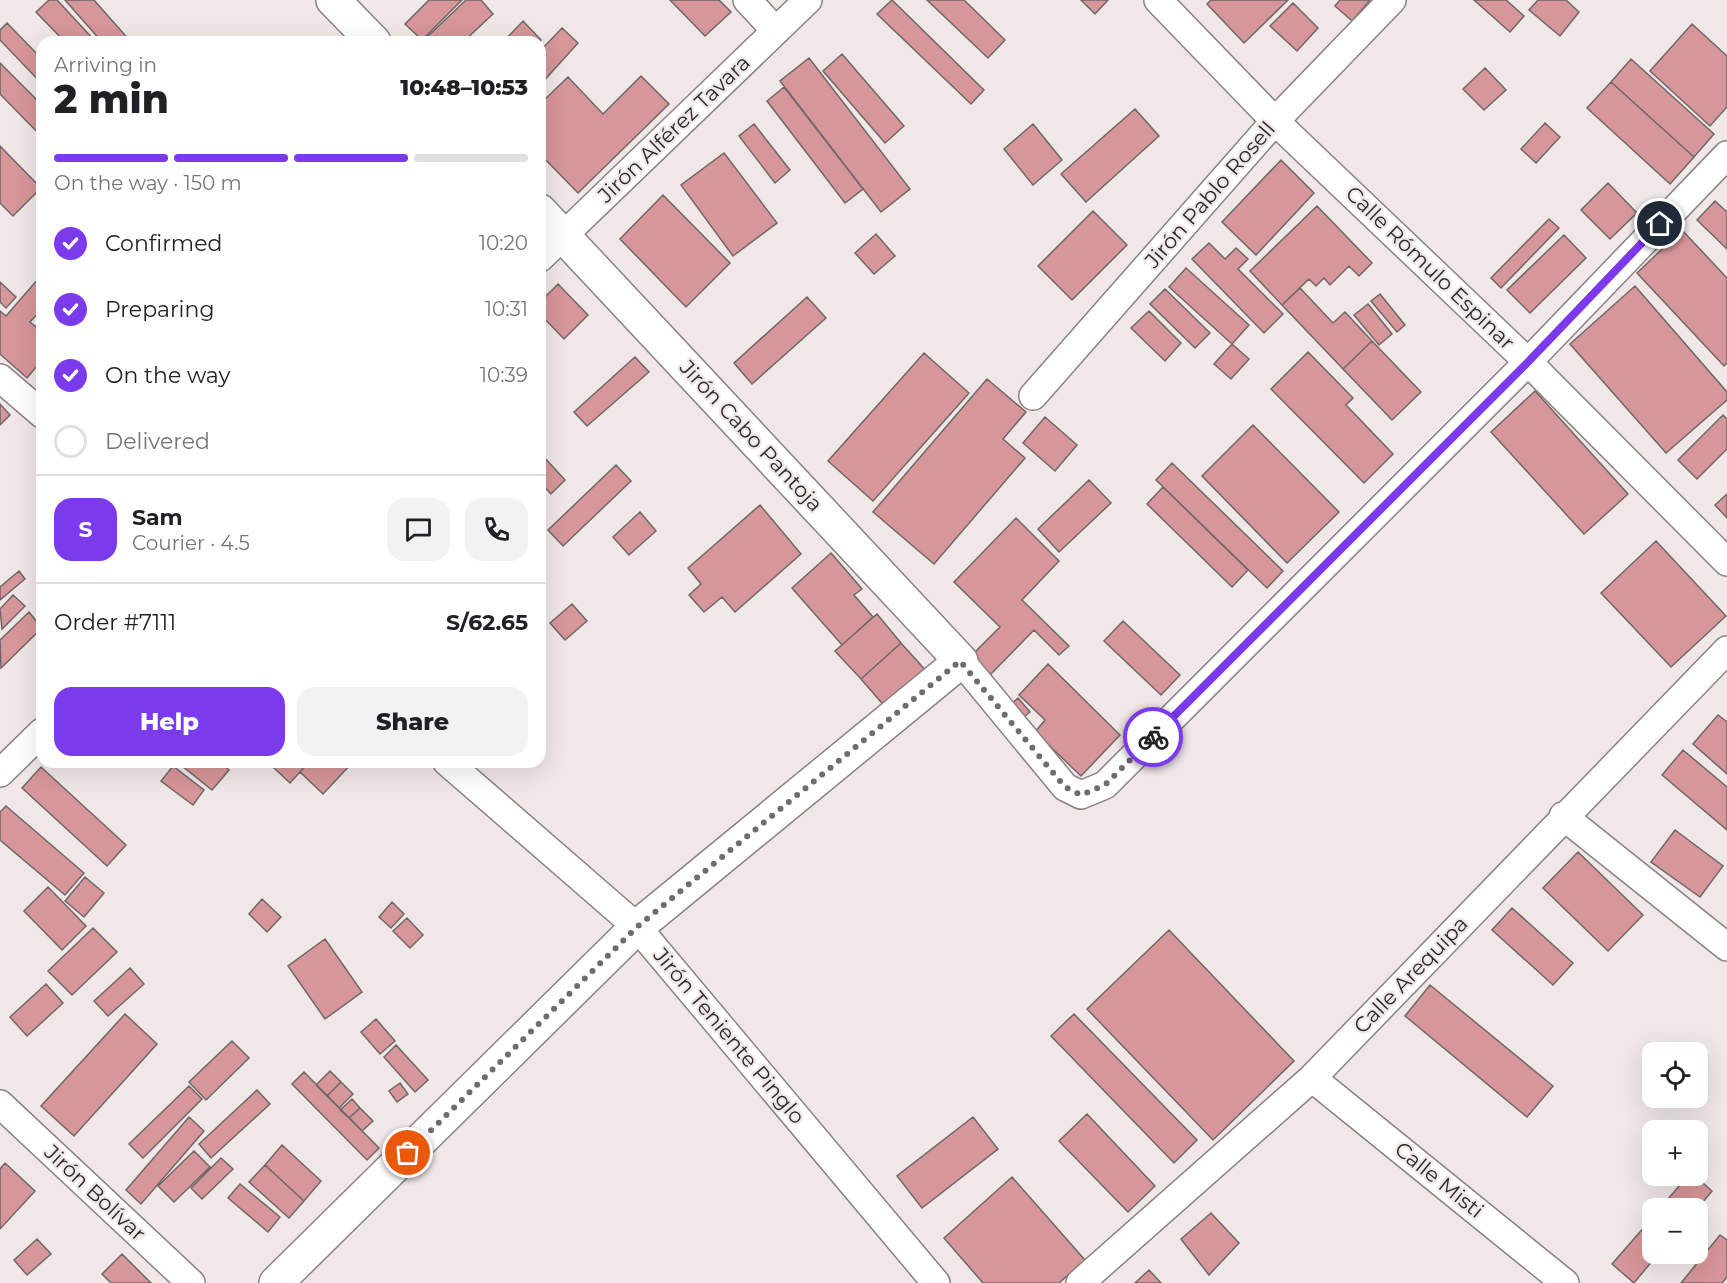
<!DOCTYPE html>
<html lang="en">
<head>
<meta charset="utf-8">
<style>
  body { margin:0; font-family:Montserrat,sans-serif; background:#f2f2f2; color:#202124; height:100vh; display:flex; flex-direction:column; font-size:22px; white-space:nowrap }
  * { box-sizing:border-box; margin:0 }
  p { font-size:20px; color:#757577 }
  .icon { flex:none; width:33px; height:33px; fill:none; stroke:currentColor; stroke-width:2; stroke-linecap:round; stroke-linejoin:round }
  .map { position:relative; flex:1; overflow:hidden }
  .side { position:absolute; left:36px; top:36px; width:510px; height:732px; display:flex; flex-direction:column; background:#fff; border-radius:18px; box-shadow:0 6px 24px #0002 }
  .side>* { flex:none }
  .tools { position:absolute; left:1642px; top:1042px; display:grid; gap:12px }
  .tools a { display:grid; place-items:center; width:66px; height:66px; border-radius:12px; background:#fff; box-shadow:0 6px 24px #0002; font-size:30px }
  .pin { position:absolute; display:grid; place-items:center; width:51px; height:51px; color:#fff; margin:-26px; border:3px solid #fff; border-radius:50%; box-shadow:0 2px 6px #0007 }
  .courier { position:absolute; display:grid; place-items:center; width:60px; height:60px; margin:-30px; border:4px solid #7c3aed; border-radius:50%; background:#fff; color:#222; box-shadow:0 2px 8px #0007 }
  .summary em { font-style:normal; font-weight:800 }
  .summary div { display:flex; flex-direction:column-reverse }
  .summary { display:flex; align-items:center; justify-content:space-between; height:102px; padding:0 18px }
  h1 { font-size:39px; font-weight:800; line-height:45px }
  .bar { display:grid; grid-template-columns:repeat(4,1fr); gap:9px 6px; align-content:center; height:72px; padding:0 18px }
  .bar i { height:8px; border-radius:4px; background:#e0e0e0 }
  .bar .active { background:#7c3aed }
  .bar p { grid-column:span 4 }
  .line { display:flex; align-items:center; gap:15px; padding:0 18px; border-top:2px solid #e0e0e0 }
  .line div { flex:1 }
  .round { display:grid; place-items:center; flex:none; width:63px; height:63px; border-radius:18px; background:#f2f2f2 }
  ol { padding:0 18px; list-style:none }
  li { display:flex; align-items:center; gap:18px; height:66px }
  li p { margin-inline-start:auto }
  li .icon { padding:6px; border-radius:50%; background:#7c3aed; color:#fff; stroke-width:4 }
  li:last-child { color:#757577 }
  li i { width:33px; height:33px; border:3px solid #e0e0e0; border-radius:50% }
  .button { display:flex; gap:12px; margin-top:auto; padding:12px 18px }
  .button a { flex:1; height:69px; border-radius:18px; background:#7c3aed; color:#fff; font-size:24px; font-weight:800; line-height:69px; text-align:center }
  .button a+a { background:#f2f2f2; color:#202124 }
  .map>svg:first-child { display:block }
</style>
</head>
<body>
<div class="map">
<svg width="1727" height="1283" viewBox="0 0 1727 1283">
  <rect width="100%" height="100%" fill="#f0e7e7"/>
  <!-- building -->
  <path fill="#d79699" stroke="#6f6768" stroke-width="1.5" d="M49 0H57L96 42H65L36 12Z
    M65 0H94L131 42H102Z
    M429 0H462L422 40 405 24Z
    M466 0H481L493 14 463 42H422Z
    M670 0H719L731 12 705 36Z
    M892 0 984 90 971 104 877 14Z
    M927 0H964L1005 40 988 58Z
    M1081 0H1108L1095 14Z
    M1211 0H1288L1244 43 1207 4Z
    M1340 0H1370L1352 21 1335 6Z
    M1474 0H1506L1524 16 1510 32Z
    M1538 0H1566L1579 12 1560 36 1529 10Z
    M1293 3 1318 28 1297 51 1270 26Z
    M523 21 541 40 539 42H503Z
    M7 23 42 59V84L0 40V30Z
    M1692 24 1727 56V107L1710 126 1650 71Z
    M562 28 578 43 540 85V51Z
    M842 54 904 126 885 143 823 71Z
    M809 58 910 189 881 212 780 81Z
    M1631 59 1714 134 1694 157 1611 82Z
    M0 63 42 105V137L0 94Z
    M1485 68 1506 90 1484 110 1463 89Z
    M641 76 669 104 578 193 540 154V104L568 77 603 114Z
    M1611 82 1694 157 1670 184 1587 108Z
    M784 87 863 189 845 203 767 101Z
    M1135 109 1159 136 1086 202 1061 174Z
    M1545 123 1560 137 1536 163 1521 149Z
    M754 124 790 170 775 183 739 136Z
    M1033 124 1062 160 1033 185 1004 149Z
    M0 146 41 188 13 216 0 203Z
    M724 153 777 223 733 256 681 185Z
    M1281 160 1314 193 1256 255 1222 222Z
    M1608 183 1637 213 1610 239 1581 210Z
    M663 195 730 263 686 307 620 239Z
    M1715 201 1727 212V249L1697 220Z
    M1317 206 1372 263 1359 276 1349 266 1330 285 1324 278 1316 286 1309 279 1282 305 1250 271Z
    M1093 211 1127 245 1072 300 1038 266Z
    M1549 219 1559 228 1501 288 1491 278Z
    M1682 230 1727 278V363L1724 366 1637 273Z
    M876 234 895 256 874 274 855 253Z
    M1564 235 1586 258 1530 313 1507 290Z
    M1209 243 1225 259 1236 248 1248 259 1238 269 1283 314 1264 333 1192 259Z
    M1186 268 1249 325 1232 344 1169 287Z
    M38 279 42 283V309L30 322 42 332V360L27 378 0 354V311L6 316Z
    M0 282 16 297 6 308 0 302Z
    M558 284 588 315 564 339 540 314V302Z
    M1635 286 1727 392V400L1666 453 1570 344Z
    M1300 288 1333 323 1345 312 1372 341 1343 369 1282 305Z
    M1165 289 1210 333 1195 348 1150 304Z
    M1380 294 1405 325 1397 332 1371 301Z
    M807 297 826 318 752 384 734 363Z
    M1368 304 1392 334 1379 345 1354 315Z
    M1149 311 1181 343 1165 361 1131 328Z
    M1372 341 1421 392 1392 420 1343 369Z
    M1232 344 1249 359 1231 379 1214 364Z
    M1308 352 1353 398 1346 405 1393 454 1364 483 1271 389Z
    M924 353 969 393 873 501 828 461Z
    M635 357 649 372 587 426 574 412Z
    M987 379 1026 412 1003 439 1025 458 934 564 873 512Z
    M1535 391 1628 494 1584 534 1491 432Z
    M0 404 10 415 0 425Z
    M1723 415 1727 419V449L1697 479 1678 460Z
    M1045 417 1077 445 1055 471 1023 443Z
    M1253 425 1339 512 1287 563 1202 476Z
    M544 457 565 480 551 494 540 482V461Z
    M1172 463 1283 571 1267 588 1156 480Z
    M616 465 631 481 563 546 548 530Z
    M1089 480 1111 503 1059 552 1038 529Z
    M1163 487 1248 570 1232 587 1147 504Z
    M1727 494V518L1715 505Z
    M760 505 801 554 735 612 722 597 704 612 689 595 701 584 688 568Z
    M640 512 656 531 629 555 613 537Z
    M1016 518 1059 561 1022 600 1069 646 1059 655 1034 630 990 675 971 656 1000 627 954 582Z
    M1656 541 1726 616 1671 667 1601 593Z
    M831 553 862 589 854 595 873 617 842 645 792 588Z
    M19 571 25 579 0 600V587Z
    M13 595 25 606 2 629 0 609Z
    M572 604 587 621 565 640 550 623Z
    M29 612 42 628 1 668 0 640Z
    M877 614 901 643 861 679 835 651Z
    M1123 621 1180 675 1161 695 1104 641Z
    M901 643 928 673 887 709 861 679Z
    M1048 664 1120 735 1081 776 1035 732 1045 720 1019 695Z
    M1018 698 1030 712 1014 725 1002 712Z
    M1718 715 1727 722V774L1693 744Z
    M1683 750 1727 787V830L1662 775Z
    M177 762H219L229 770 212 790Z
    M278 762H309L290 783 273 767Z
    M309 762H353L323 794 300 772Z
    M173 766 204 790 193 805 161 781Z
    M41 767 126 845 107 866 22 788Z
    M6 806 84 873 65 895 0 840V812Z
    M1675 830 1723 866 1700 897 1651 862Z
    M1578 852 1643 915 1608 951 1543 888Z
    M85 877 104 893 84 917 65 901Z
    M48 887 86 926 62 950 24 911Z
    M262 899 281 917 267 932 249 914Z
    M392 902 404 914 391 928 379 917Z
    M1512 908 1573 963 1553 985 1492 930Z
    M407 918 423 935 410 948 393 931Z
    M93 928 117 952 72 995 48 971Z
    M1169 930 1294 1061 1213 1140 1087 1009Z
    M325 939 362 992 325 1019 288 966Z
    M130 968 144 984 108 1016 94 1001Z
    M46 984 63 1003 27 1036 10 1017Z
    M1430 985 1553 1086 1527 1117 1405 1016Z
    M125 1014 157 1044 74 1136 41 1106Z
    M1074 1014 1197 1140 1174 1163 1051 1036Z
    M376 1019 395 1041 380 1054 361 1032Z
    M232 1041 249 1058 206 1100 189 1082Z
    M396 1045 428 1080 415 1092 384 1057Z
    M330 1071 341 1082 327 1096 316 1085Z
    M304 1072 379 1148 367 1160 292 1084Z
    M341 1082 353 1094 339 1108 327 1096Z
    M400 1083 408 1094 397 1102 389 1091Z
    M189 1086 202 1099 143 1158 129 1144Z
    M257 1090 270 1104 211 1158 199 1144Z
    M352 1099 360 1108 349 1118 340 1110Z
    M360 1108 373 1121 362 1131 349 1118Z
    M1087 1114 1155 1186 1128 1212 1059 1141Z
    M189 1117 204 1131 141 1204 126 1190Z
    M973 1117 998 1149 922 1208 897 1176Z
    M282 1145 321 1181 304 1201 265 1165Z
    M194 1151 210 1167 174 1202 158 1186Z
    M221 1158 233 1169 202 1199 191 1188Z
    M5 1163 35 1191 0 1229V1169Z
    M265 1165 304 1201 289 1218 249 1182Z
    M1688 1176H1695L1712 1191 1697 1209H1659Z
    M1012 1177 1085 1260 1059 1283H983L944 1238Z
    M240 1184 280 1217 268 1232 228 1198Z
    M1211 1213 1239 1243 1209 1275 1181 1239Z
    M1653 1217V1254H1658L1634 1283 1612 1264Z
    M1720 1235 1727 1240V1277L1722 1283H1681Z
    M37 1239 51 1254 27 1275 14 1260Z
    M122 1254 151 1283H111L102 1274Z
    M1149 1270 1161 1283H1135Z"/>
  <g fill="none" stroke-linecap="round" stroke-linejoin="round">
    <defs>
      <path id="minor" d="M747 0 776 31
        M1158 0 1275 121 1528 362 1727 562
        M540 258 808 0
        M0 378 42 414
        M1033 396 1275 121 1392 0
        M961 661 1065 787 1081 795 1105 785 1528 362 1727 155
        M447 762 637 927 936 1283
        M0 773 42 732
        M1563 816 1727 947
        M1312 1078 1565 1283
        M0 1104 191 1283
        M1080 1283 1312 1078 1727 650"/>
      <path id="tertiary" d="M333 0 374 42
        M276 1283 637 927 961 661 540 211"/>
    </defs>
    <!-- minor casing -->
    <use href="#minor" stroke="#8a8282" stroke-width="30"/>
    <!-- tertiary casing -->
    <use href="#tertiary" stroke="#8a8282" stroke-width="36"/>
    <!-- minor -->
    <use href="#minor" stroke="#fff" stroke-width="27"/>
    <!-- tertiary -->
    <use href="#tertiary" stroke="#fff" stroke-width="33"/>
  </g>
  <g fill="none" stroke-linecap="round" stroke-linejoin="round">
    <!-- done -->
    <path stroke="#716c6c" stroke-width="6" stroke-dasharray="0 10.8" d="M408 1153 637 927 960 661 1065 787 1081 795 1105 785 1153 737"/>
    <!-- route -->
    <path stroke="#7c3aed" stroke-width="8" d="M1153 737 1528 362 1660 224"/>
  </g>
  <g text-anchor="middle" stroke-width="4.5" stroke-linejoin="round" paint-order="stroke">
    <!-- street labels -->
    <g font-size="21" fill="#2c2929" stroke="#f0e7e7">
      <text transform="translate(674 129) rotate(-44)" y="7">Jirón Alférez Tavara</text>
      <text transform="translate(1210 195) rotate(-49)" y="7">Jirón Pablo Rosell</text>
      <text transform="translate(1430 268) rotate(44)" y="7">Calle Rómulo Espinar</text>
      <text transform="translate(751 436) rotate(47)" y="7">Jirón Cabo Pantoja</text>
      <text transform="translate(1411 975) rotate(-46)" y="7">Calle Arequipa</text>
      <text transform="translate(729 1036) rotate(50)" y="7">Jirón Teniente Pinglo</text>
      <text transform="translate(1439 1180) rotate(39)" y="7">Calle Misti</text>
      <text transform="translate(95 1193) rotate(43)" y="7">Jirón Bolívar</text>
    </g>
  </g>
</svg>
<div class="tools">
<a><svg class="icon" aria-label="locate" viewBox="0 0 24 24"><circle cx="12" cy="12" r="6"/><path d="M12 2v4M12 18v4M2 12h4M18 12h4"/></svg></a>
<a>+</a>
<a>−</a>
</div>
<div class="pin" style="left:408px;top:1153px;background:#ea580c"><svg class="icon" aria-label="bag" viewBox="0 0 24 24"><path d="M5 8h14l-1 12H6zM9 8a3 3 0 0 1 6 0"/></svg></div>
<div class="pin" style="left:1660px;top:224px;background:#1f2937"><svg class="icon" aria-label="home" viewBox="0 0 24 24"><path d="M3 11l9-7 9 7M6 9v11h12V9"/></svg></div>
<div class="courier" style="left:1153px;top:737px"><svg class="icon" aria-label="bike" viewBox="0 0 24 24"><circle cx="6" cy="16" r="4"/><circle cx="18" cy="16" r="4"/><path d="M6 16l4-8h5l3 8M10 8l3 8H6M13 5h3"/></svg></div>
<section class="side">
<div class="summary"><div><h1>2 min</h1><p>Arriving in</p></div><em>10:48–10:53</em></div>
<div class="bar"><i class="active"></i><i class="active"></i><i class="active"></i><i></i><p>On the way · 150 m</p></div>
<ol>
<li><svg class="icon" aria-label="check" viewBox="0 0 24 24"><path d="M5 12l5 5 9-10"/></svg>Confirmed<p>10:20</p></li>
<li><svg class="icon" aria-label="check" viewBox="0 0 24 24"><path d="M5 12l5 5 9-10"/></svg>Preparing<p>10:31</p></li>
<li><svg class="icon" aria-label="check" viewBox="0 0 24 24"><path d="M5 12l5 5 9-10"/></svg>On the way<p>10:39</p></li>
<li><i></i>Delivered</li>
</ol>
<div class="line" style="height:108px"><b class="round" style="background:#7c3aed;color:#fff">S</b><div><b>Sam</b><p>Courier · 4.5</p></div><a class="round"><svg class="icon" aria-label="chat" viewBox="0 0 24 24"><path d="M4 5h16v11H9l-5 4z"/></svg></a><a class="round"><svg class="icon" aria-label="phone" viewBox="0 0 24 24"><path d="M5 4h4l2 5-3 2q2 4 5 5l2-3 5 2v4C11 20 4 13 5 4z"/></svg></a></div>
<div class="line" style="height:78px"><div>Order #7111</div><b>S/62.65</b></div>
<div class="button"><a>Help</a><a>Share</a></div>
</section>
</div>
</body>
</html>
